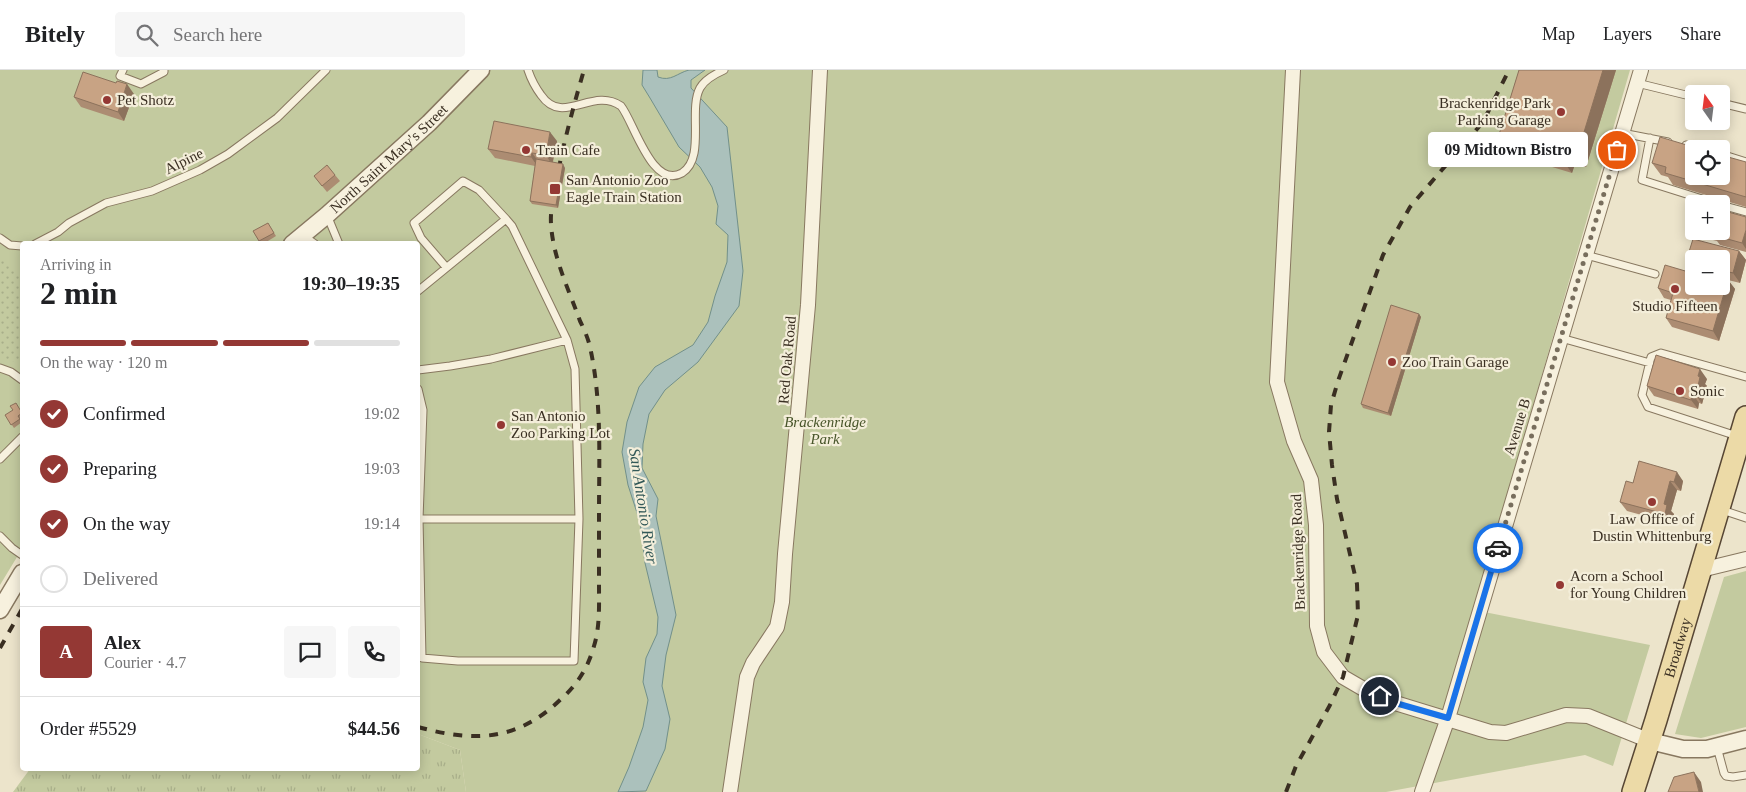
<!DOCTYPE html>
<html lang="en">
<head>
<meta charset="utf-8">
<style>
  body { margin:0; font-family:"Times New Roman",serif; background:#f6f6f6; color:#202124; height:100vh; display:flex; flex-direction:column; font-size:19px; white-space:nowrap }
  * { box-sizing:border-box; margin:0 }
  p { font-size:16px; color:#757577 }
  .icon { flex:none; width:28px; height:28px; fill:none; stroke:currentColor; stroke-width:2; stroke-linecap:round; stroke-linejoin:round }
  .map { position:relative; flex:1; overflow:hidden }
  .drawer { position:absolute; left:20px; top:171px; width:400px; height:530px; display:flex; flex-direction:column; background:#fff; border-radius:5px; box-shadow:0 2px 12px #0003 }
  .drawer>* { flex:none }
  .needle { width:32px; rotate:346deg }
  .buttons { position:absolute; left:1685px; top:15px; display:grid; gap:10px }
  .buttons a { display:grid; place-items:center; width:45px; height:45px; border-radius:5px; background:#fff; box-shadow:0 2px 12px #0003; font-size:25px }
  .pin { position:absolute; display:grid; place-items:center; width:42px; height:42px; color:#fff; margin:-21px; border:2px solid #fff; border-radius:50%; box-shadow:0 1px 5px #0007 }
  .courier { position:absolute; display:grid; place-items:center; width:50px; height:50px; margin:-25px; border:4px solid #1a73e8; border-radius:50%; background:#fff; color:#222; box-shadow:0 1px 6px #0007 }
  .bubble { position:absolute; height:35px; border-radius:5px; background:#fff; box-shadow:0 2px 12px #0003; font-size:16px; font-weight:700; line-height:35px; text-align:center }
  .headline em { font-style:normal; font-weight:700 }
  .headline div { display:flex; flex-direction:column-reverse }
  .headline { display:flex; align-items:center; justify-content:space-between; height:85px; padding:0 20px }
  h1 { font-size:32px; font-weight:700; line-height:38px }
  .bar { display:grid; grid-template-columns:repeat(4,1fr); gap:8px 5px; align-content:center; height:60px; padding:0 20px }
  .bar i { height:6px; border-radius:4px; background:#e0e0e0 }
  .bar .selected { background:#943834 }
  .bar p { grid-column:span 4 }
  .line { display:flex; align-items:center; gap:12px; padding:0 20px; border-top:1px solid #e0e0e0 }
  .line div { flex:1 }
  .round { display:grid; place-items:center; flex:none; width:52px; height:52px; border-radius:5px; background:#f6f6f6 }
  ol { padding:0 20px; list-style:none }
  li { display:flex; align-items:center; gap:15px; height:55px }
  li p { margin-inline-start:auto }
  li .icon { padding:5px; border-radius:50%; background:#943834; color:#fff; stroke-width:4 }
  li:last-child { color:#757577 }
  li i { width:28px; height:28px; border:2px solid #e0e0e0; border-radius:50% }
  header { display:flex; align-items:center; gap:30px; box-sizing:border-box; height:70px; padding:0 25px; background:#fff; border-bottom:1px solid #e0e0e0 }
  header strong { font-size:24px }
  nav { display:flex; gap:28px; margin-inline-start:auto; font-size:18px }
  .search { width:350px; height:45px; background:#f6f6f6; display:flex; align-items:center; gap:12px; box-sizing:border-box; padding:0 18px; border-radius:5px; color:#757577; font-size:19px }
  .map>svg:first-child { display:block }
</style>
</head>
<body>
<header>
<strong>Bitely</strong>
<div class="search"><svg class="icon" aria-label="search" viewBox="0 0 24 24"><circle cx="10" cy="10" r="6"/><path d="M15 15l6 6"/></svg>Search here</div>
<nav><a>Map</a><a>Layers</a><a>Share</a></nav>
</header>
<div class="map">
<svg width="1746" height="722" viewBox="0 0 1746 722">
  <defs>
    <pattern id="grass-tufts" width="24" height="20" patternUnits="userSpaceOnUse" patternTransform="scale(1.25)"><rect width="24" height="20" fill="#c3ca9f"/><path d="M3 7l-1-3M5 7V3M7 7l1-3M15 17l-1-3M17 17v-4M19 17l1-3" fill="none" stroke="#a8ae89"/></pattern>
    <pattern id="garden-dots" width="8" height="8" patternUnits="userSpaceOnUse" patternTransform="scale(1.25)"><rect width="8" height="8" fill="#c3ca9f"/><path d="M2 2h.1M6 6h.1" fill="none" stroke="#a8ae89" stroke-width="1.8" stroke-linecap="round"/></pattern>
  </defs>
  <rect width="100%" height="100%" fill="#ece4cb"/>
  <!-- grass -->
  <path fill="url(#grass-tufts)" d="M418 664 460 680 466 722H13L30 699H418Z"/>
  <!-- park -->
  <path fill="#c3ca9f" d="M0 0H1630L1474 540 1650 575 1613 696 1585 685 1386 722H466L460 680 418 664V174H22V489L17 487 0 515Z
    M1746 501V657L1701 668 1675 664 1724 507Z"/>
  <!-- garden -->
  <path fill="url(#garden-dots)" d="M0 183 22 209V298L11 290 0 291Z"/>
  <!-- water -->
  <path fill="#abc1bc" stroke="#72908a" d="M643 0H657L658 7C671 12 677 3 689 0 693 0 700 0 705 0L691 10V18L727 57 743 201 739 236 698 292 665 320 649 344 643 374 642 398 658 429 656 446 676 545 666 585 662 616 670 649 665 679 646 721 618 722 629 697 643 657 648 630 643 612 646 588 657 564 658 547 645 493 640 452 628 415 622 382 627 352 639 317 655 297 693 275 708 252 715 226 727 192 728 165 716 154 718 136 712 117 700 97 679 77 650 28 642 15Z"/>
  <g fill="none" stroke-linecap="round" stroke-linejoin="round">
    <defs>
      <path id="service" d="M123 0 120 6 141 14 164 2V0
        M528 0C531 9 535 17 541 25 563 57 592 16 621 36 634 52 652 120 682 103 706 88 688 40 700 18 705 9 715 4 724 0
        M1637 13 1694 27
        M1721 33 1746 39
        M1622 63 1668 72
        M1650 68 1642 110 1718 134
        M1686 75 1703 79
        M1721 84 1746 92
        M1721 135 1746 142
        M327 145 339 174
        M302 165 315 174
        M0 168 10 175 22 176
        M35 174 58 162 69 153 106 133 152 121 200 100 228 84 277 48 326 0
        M1586 185 1655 204
        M446 197 421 168 414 153 463 111 479 120 506 149
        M418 221 506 149 512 156 567 270 491 289 450 296 418 300
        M1561 268 1650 293
        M0 298 11 302 22 310
        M418 319 423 340 419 449H579L575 299 567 270
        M1737 366 1648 337 1642 325 1651 287 1661 283 1746 307
        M0 389 22 367
        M1722 440 1746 448
        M419 449 422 588 458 591H574L579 449
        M0 466 12 478 22 485
        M1717 677 1724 703 1726 706 1733 707 1746 705"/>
      <path id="minor" d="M1293 0 1277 312 1294 371 1311 410 1316 455 1317 556 1324 582 1343 607 1367 621 1392 632 1490 662 1506 663 1566 645 1588 646 1650 671
        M1701 500 1746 489
        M730 722 747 607 753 593 777 557 782 532 785 484 808 235 820 0
        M1422 722 1448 648 1641 0"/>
      <g id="tertiary">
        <path id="s1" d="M292 174 327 145 429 53 481 0"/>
        <path d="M0 540 22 503"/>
        <path d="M1650 671 1683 679H1707L1746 669"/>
      </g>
      <g id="primary">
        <path id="s2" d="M1633 722 1656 650 1746 347"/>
      </g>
    </defs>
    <!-- service casing -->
    <use href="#service" stroke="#887860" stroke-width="9"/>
    <!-- minor casing -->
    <use href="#minor" stroke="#887860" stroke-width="16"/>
    <!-- tertiary casing -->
    <use href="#tertiary" stroke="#887860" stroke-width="19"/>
    <!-- primary casing -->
    <use href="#primary" stroke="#574634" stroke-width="24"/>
    <!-- service -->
    <use href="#service" stroke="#f7f1de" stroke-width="7"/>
    <!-- minor -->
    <use href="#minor" stroke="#f7f1de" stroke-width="14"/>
    <!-- tertiary -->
    <use href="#tertiary" stroke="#f7f1de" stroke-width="16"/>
    <!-- primary -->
    <use href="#primary" stroke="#ecdaa7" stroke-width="21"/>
    <!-- rail -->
    <path stroke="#3a2f22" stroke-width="4" stroke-dasharray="9 9" stroke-linecap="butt" d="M0 578 22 539
      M418 657C473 672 516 672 560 630 577 615 588 598 594 576 600 557 599 535 599 516 599 491 599 467 599 443 599 388 602 331 590 277 588 268 584 259 580 251 569 220 553 188 551 154 550 137 555 119 558 102 565 68 574 34 584 0
      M1286 722 1296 696 1330 635 1343 607 1358 545 1357 514 1337 429 1332 395 1329 362 1331 335 1338 311 1383 185 1410 137 1483 52 1509 0"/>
  </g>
  <!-- wall -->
  <path fill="#ac8c72" d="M1519 0H1616L1586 97 1575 94 1572 103 1506 83 1497 71Z
    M134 24 124 51 81 37 74 27Z
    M557 71 553 92 565 98 558 138 532 134 530 131 535 96 495 88 488 79Z
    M1746 92V137L1673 115 1668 107 1661 105 1652 93Z
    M335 105 340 111 327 122 314 106Z
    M1746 147V182L1720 175 1717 171 1705 168 1700 161H1721Z
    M268 153 276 166 263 174H261L253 161Z
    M1739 181 1746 190 1740 213 1728 210 1735 219 1719 271 1672 257 1666 248 1671 230 1664 228 1658 218 1692 203 1721 216V189H1694V193L1688 185Z
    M1419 244 1421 247 1391 346 1363 338 1361 334Z
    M1707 309 1705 314 1707 316 1702 334 1699 333 1698 339 1654 326 1647 316Z
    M22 342V348L20 349 22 352 14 358 5 345Z
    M1639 391 1683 411 1681 421 1677 420 1671 441 1674 444 1671 453 1627 441 1620 432 1633 413Z"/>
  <!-- shaded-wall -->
  <path fill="#8c725c" d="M1603 0H1616L1586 97 1577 85Z
    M127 14 134 24 124 51 118 42Z
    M550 62 557 71 552 95 546 85Z
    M1566 81 1575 94 1572 103 1563 91Z
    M532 83 539 92 538 97 531 87Z
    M563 94 565 98 558 138 556 135Z
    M1746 160V179L1742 173Z
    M1739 181 1746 190 1740 213 1733 203Z
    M1728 210 1735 219 1719 271 1713 261Z
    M1419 244 1421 247 1391 346 1388 343Z
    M1700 299 1707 309 1705 314 1707 316 1702 334 1696 325 1698 306Z
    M1692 323 1699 333 1698 339 1691 330Z
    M1677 402 1683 411 1681 421 1674 412Z
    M1670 411 1677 420 1671 441 1674 444 1671 453 1665 444 1664 434Z
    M1694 702 1701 712 1703 722H1699Z"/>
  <!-- building -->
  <path fill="#c8a384" stroke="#8c725c" d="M1519 0H1603L1577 85 1566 81 1563 91 1497 71Z
    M83 2 116 13 117 11 127 14 118 42 74 27Z
    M494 51 550 62 546 85 532 83 531 87 488 79Z
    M1660 67 1700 79H1694V106H1721V85L1746 92V127L1665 103 1666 97 1652 93Z
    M536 89 563 94 556 135 530 131Z
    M327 95 335 105 322 116 314 106Z
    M1721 140 1746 147V160L1742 173 1713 165 1714 162 1710 161H1721Z
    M268 153 274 163 259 171 253 161Z
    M1693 169 1739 181 1733 203 1721 200V189H1700L1688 185Z
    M1665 195 1692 203 1694 199V216H1721V207L1728 210 1713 261 1666 248 1673 223 1658 218Z
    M1391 235 1419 244 1388 343 1361 334Z
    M1656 285 1700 299 1698 306 1700 307 1696 325 1692 323 1691 330 1647 316Z
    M16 333 22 343 18 346 20 349 11 355 5 345 13 340 10 336Z
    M1639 391 1677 402 1674 412 1670 411 1664 434 1667 435 1665 444 1620 432 1626 411 1633 413Z
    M1694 702 1699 722H1668L1674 707Z"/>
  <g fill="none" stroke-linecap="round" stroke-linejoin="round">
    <!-- done -->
    <path stroke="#786e5d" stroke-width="5" stroke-dasharray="0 9" d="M1498 478 1617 80"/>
    <!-- route -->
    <path stroke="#1a73e8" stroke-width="6" d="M1380 626 1392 632 1448 648 1498 478"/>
  </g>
  <!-- markers -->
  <g fill="#943834" stroke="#f4eeda" stroke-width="2">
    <circle cx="107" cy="30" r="5"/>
    <circle cx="1561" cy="42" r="5"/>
    <circle cx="526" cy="80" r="5"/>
    <rect x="549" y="113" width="12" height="12" rx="2.5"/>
    <circle cx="1675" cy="219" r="5"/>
    <circle cx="1392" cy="292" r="5"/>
    <circle cx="1680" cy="321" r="5"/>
    <circle cx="501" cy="355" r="5"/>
    <circle cx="1652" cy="432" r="5"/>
    <circle cx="1560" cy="515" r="5"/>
  </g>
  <g text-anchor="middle" stroke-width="4.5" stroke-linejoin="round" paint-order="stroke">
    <!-- poi labels -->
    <g font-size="15" fill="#3a2f22" stroke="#f4eeda" text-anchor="start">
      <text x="117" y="35">Pet Shotz</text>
      <text x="1551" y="38" text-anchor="end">Brackenridge Park<tspan x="1551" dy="17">Parking Garage</tspan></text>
      <text x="536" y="85">Train Cafe</text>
      <text x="566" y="115">San Antonio Zoo<tspan x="566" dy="17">Eagle Train Station</tspan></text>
      <text x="1675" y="241" text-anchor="middle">Studio Fifteen</text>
      <text x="1402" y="297">Zoo Train Garage</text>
      <text x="1690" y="326">Sonic</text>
      <text x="511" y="351">San Antonio<tspan x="511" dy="17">Zoo Parking Lot</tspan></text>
      <text x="1652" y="454" text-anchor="middle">Law Office of<tspan x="1652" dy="17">Dustin Whittenburg</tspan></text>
      <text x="1570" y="511">Acorn a School<tspan x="1570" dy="17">for Young Children</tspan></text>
    </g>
    <!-- street labels -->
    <g font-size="15" fill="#3a2f22" stroke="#f4eeda">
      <text dy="5" stroke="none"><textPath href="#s1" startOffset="129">North Saint Mary's Street</textPath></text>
      <text transform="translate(184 91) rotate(-26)" y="5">Alpine</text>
      <text transform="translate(787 290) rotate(-85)" y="5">Red Oak Road</text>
      <text transform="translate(1517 357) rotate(-73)" y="5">Avenue B</text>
      <text transform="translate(1298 482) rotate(-92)" y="5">Brackenridge Road</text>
      <text dy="5" stroke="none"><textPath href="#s2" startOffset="151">Broadway</textPath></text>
    </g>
    <!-- park labels -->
    <g font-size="15" font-style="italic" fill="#48552a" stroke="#f4eeda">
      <text x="825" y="357">Brackenridge<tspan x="825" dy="17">Park</tspan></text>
    </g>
    <!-- water labels -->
    <g font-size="16" font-style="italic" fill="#335958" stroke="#f4eeda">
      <text transform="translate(644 436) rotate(81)" y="6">San Antonio River</text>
    </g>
  </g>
</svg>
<div class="buttons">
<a><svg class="needle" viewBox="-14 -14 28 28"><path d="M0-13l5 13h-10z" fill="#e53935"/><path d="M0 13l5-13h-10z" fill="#757577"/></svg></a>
<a><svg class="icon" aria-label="locate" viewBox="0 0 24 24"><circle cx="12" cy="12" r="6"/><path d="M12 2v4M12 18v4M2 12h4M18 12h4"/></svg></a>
<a>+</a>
<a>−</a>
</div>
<div class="pin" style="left:1617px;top:80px;background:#ea580c"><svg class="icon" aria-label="bag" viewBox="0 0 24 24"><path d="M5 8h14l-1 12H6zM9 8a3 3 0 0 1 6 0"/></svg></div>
<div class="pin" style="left:1380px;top:626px;background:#1f2937"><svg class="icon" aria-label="home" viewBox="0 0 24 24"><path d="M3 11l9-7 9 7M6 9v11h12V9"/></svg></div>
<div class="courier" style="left:1498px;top:478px"><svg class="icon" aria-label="car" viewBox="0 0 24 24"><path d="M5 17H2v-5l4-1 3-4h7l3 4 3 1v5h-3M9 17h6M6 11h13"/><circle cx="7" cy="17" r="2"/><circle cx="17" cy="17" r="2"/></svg></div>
<div class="bubble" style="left:1428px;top:62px;width:160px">09 Midtown Bistro</div>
<section class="drawer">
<div class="headline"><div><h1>2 min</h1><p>Arriving in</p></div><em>19:30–19:35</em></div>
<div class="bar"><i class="selected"></i><i class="selected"></i><i class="selected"></i><i></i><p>On the way · 120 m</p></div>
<ol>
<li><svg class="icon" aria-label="check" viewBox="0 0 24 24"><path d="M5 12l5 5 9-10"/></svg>Confirmed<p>19:02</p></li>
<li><svg class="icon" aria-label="check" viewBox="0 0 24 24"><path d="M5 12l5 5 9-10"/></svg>Preparing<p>19:03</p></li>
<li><svg class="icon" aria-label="check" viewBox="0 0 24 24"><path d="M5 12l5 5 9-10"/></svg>On the way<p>19:14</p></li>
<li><i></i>Delivered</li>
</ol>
<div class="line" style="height:90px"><b class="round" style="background:#943834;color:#fff">A</b><div><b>Alex</b><p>Courier · 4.7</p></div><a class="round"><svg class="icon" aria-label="chat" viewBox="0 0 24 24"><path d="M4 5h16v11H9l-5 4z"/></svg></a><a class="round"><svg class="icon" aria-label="phone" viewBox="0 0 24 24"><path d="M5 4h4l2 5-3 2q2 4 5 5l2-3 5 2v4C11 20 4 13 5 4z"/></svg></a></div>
<div class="line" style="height:65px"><div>Order #5529</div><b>$44.56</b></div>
</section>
</div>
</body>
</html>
